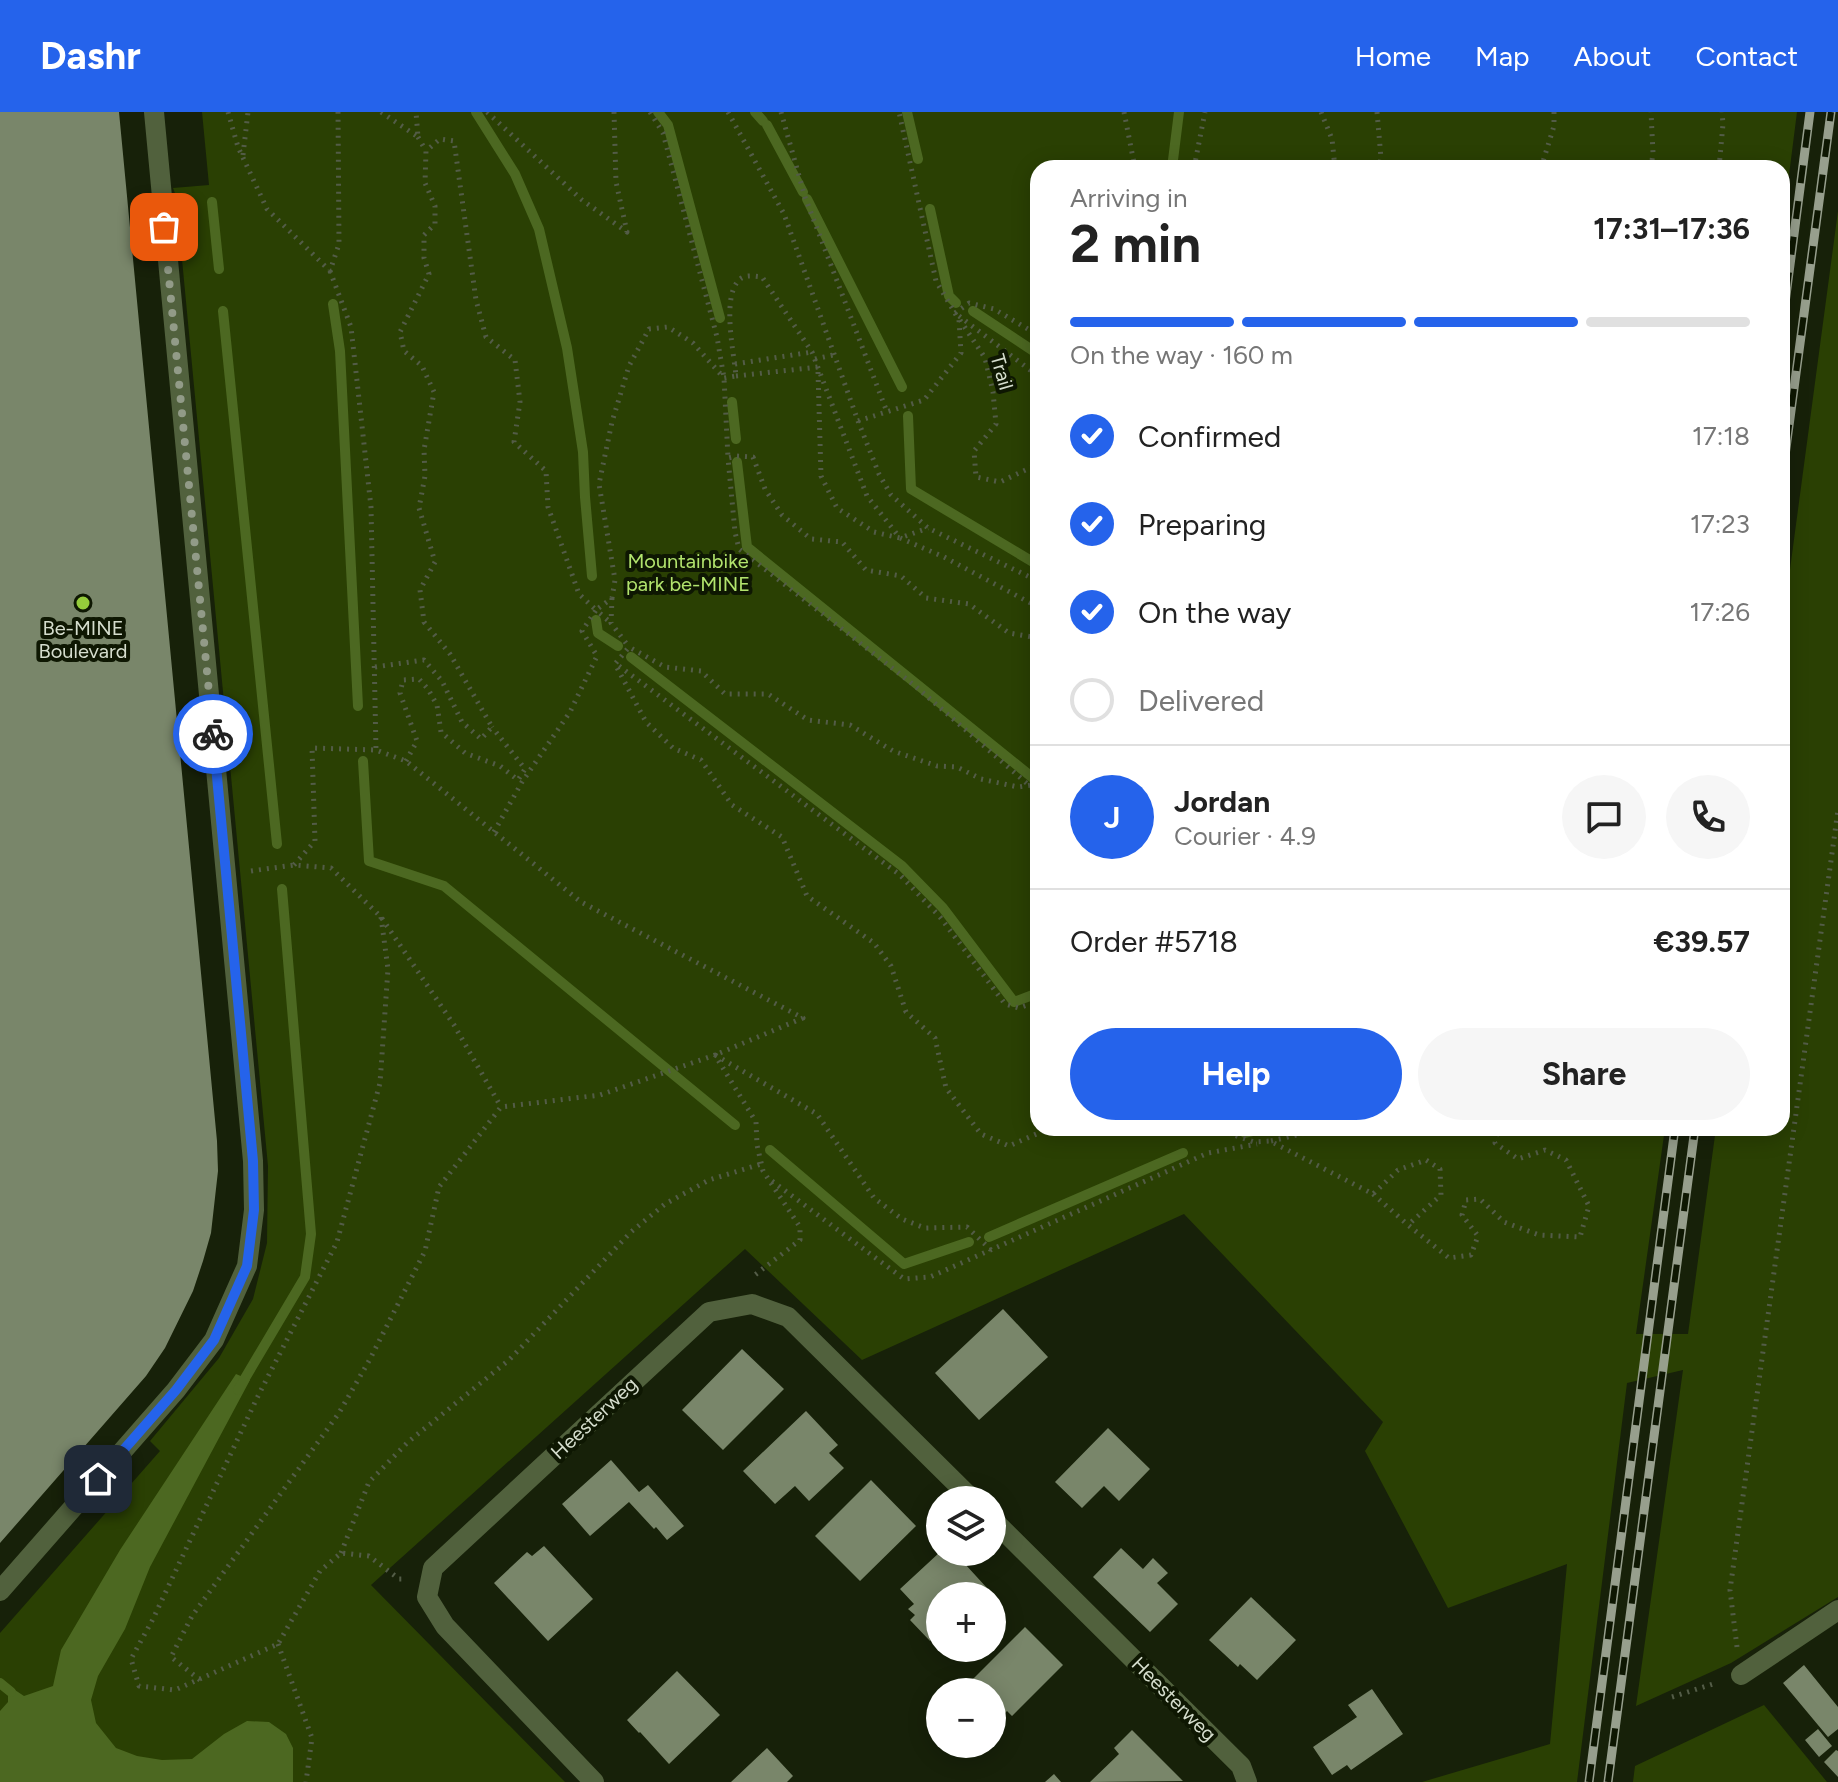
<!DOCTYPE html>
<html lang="en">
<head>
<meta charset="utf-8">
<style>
  body { margin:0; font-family:Figtree,sans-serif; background:#f6f6f6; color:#222; height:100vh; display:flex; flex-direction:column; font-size:30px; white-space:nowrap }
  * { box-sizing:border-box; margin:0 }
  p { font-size:26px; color:#767676 }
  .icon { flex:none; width:44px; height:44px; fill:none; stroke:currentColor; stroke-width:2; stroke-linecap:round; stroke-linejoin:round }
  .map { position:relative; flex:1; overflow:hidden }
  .sheet { position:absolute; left:1030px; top:48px; width:760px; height:976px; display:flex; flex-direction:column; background:#fff; border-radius:24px; box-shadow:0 4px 20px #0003 }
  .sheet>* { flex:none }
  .tools { position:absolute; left:926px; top:1374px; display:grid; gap:16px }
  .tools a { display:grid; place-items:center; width:80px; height:80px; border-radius:50%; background:#fff; box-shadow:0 4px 20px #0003; font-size:40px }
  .pin { position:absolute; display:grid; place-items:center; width:68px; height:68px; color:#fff; margin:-34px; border-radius:16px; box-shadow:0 4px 12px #0006 }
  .courier { position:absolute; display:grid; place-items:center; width:80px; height:80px; margin:-40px; border:6px solid #2563eb; border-radius:50%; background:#fff; color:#222; box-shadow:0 2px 10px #0007 }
  .head em { font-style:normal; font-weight:700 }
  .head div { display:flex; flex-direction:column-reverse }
  .head { display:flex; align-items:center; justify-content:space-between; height:136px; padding:0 40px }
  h1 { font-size:52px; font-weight:700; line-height:60px }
  .bar { display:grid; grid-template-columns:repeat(4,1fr); gap:12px 8px; align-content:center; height:96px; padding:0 40px }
  .bar i { height:10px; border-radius:6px; background:#e0e0e0 }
  .bar .active { background:#2563eb }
  .bar p { grid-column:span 4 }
  .line { display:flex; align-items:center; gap:20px; padding:0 40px; border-top:2px solid #e0e0e0 }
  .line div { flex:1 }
  .round { display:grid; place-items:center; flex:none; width:84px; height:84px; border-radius:42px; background:#f6f6f6 }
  ol { padding:0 40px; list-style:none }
  li { display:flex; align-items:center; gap:24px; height:88px }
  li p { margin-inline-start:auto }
  li .icon { padding:8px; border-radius:50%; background:#2563eb; color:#fff; stroke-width:4 }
  li:last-child { color:#767676 }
  li i { width:44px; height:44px; border:4px solid #e0e0e0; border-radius:50% }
  .cta { display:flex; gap:16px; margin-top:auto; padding:16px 40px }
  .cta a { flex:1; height:92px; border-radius:48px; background:#2563eb; color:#fff; font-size:32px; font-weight:700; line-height:92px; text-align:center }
  .cta a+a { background:#f6f6f6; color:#222 }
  header { display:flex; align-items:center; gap:48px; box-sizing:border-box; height:112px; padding:0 40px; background:#2563eb; color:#fff }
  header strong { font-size:38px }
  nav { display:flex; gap:44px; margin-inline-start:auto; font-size:28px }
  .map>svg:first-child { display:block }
</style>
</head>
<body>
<header>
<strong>Dashr</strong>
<nav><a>Home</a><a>Map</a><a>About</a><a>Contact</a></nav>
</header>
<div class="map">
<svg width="1838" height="1670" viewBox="0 0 1838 1670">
  <rect width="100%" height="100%" fill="#172109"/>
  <!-- green -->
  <path fill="#2a4003" d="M202 0H1797L1782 118V56H1038V1016H1665L1636 1222H1688L1716 1016H1782V517L1838 99V1485L1731 1551 1636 1594 1683 1258 1627 1271 1577 1670H1422L1550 1632 1567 1452 1448 1496 1365 1339 1383 1310 1184 1102 862 1248 745 1137 371 1473 565 1670H0V1521L160 1339 150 1329 219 1246 253 1187 267 1131 268 1054 176 84 173 76 209 73Z
    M1764 1593 1827 1670H1633L1635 1654Z"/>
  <!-- water -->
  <path fill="#4c6821" d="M236 1262 250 1268 150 1455 125 1517 98 1564 91 1588 96 1611 116 1636 137 1644 162 1648 192 1647 224 1622 247 1609 269 1610 286 1622 293 1636V1670H0V1599L8 1590V1581L15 1578 24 1584 53 1574 61 1538 120 1438Z"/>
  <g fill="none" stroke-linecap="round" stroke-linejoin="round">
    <!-- stream -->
    <path stroke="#4c6821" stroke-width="10" d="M476 0 515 62 539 117 567 236 583 340 585 385 592 464
      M658 0 668 13 720 206
      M755 0 763 9
      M907 0 918 47
      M767 13 803 80
      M1172 56 1179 0
      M807 87 902 275
      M212 90 219 157
      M930 97 949 184 956 191
      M333 192 340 239 358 594
      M223 199 277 732
      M973 199 1038 242
      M732 290 736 327
      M908 304 911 377 1038 453
      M737 350 747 435 1038 670
      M596 508 598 521 618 534
      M631 545 902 754 943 796 1014 890 1038 881
      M363 649 369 749 444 774 735 1013
      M1245 1021 1265 1016
      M770 1038 904 1152 969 1130
      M989 1125 1183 1041
      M238 1278 305 1165 311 1122 282 777
      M0 1571 11 1580"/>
  </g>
  <!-- building -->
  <path fill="#79866a" d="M0 0H119L217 1029 218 1059 211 1121 203 1149 193 1179 165 1236 146 1264 0 1431Z
    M1003 1197 1048 1245 979 1308 935 1261Z
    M742 1237 784 1277 723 1338 682 1298Z
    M806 1299 838 1333 829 1341 844 1356 809 1389 795 1374 775 1392 743 1359Z
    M1108 1316 1150 1357 1119 1389 1104 1374 1082 1396 1055 1370Z
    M611 1348 639 1380 648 1373 684 1414 667 1428 656 1415 654 1417 629 1390 590 1424 562 1392Z
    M871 1368 916 1414 860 1469 815 1424Z
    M544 1434 593 1487 548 1529 494 1471 527 1440 532 1444Z
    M1121 1436 1143 1457 1153 1446 1168 1461 1157 1471 1178 1492 1150 1520 1093 1465Z
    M940 1440H954L987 1476 979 1484H940V1519L930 1529 910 1508 915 1503 908 1497 914 1492 900 1477Z
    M1251 1485 1296 1528 1257 1568 1240 1552 1238 1555 1209 1528Z
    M1025 1515 1063 1553 1012 1604 1007 1599 992 1614V1580H960Z
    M1804 1553 1838 1595V1617L1828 1625 1783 1571Z
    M677 1559 720 1603 669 1652 640 1620 639 1621 627 1608Z
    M1372 1577 1403 1622 1351 1658 1347 1653 1332 1663 1313 1635 1357 1605 1348 1593Z
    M1818 1617 1832 1634 1819 1645 1805 1628Z
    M1132 1618 1183 1669 1090 1670 1119 1642 1114 1636Z
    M767 1636 793 1664 787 1670H731Z
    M1836 1638 1838 1639V1665L1824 1650Z
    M1054 1662 1061 1670H1045Z"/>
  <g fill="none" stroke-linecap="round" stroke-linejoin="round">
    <!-- path -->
    <path stroke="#535c47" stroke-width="5" stroke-dasharray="2 6" stroke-linecap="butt" d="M228 0 238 35 267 97 330 159 339 132 338 0
      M381 0 418 25 416 0
      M487 0 582 88 627 120 616 70 614 0
      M650 0 663 21 717 225 724 266 728 346
      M728 0 784 102 858 309 879 362 891 383 928 416 1038 469
      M781 0 805 85 887 300
      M1124 0 1135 56
      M1321 0 1332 27 1335 56
      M1377 0 1381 46 1379 56
      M418 25 426 39
      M243 43 248 0
      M1194 56 1205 0
      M1541 56 1554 14V0
      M1651 56 1653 41 1651 0
      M1719 56 1723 12 1722 0
      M330 159 351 215 371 395 376 638
      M955 201 969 191 994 197 1038 223
      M959 204 1038 264
      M960 208 985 246 993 280 996 312 974 339 976 365 1000 370 1034 354H1038
      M815 247 833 243
      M735 252 812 240
      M818 260 821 364 837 396 874 420 900 426 928 416
      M736 264 818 255
      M858 309 924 288 961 241 959 208 936 169 899 0
      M612 486 611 511 629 535
      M1038 526 1009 521 969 492 926 486 901 464 866 458 842 430 811 427 782 403 765 377 753 345 737 344 728 346 735 420 739 437 914 573 1038 681
      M619 554 900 763 940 805 1005 892 1019 896 1038 889
      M375 555 424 548 442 569 462 610 481 627 492 615 450 542 424 510 420 478 435 450 419 396 425 364 424 338 434 280 422 254 404 239 400 220 429 162 424 146V123L435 112V94L425 71 426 39 440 27 454 29 476 188 486 225 515 248 520 290 514 330 546 359 548 395 579 482 596 498 612 486 615 468 599 372 612 310 629 254 649 217 668 215 693 231 724 266 736 264C734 241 722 188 738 169 744 162 753 164 762 165L812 240 867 384 900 426 944 445 1038 495
      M406 649 417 629 400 581 403 568 419 567 428 577 437 593 441 620 465 641 500 654 518 668 525 657 492 615
      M1038 672 1018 675 981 667 957 655 937 654 893 639 850 613 808 608 768 582H725L701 559 665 555 629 535 615 552 646 610 673 636 701 648 732 693 782 725 807 784 874 831 891 854 906 900 935 926 946 976 981 1022 1009 1034 1050 1016
      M494 720 522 670 570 600 597 544 582 519 596 498 611 511
      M294 753 315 729 312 636 376 638 406 649 581 790 803 906 715 943 817 1002 874 1086 902 1107 925 1116 967 1115 991 1138
      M251 759 294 753 331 756 381 805 454 913 501 995
      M381 805 388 857 380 971 337 1130 257 1286 153 1507 131 1547 139 1574 175 1578 278 1532 320 1459 341 1441 369 1444 399 1467H405
      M1213 1016 1254 1030 1270 1029 1373 1082 1398 1058 1426 1048 1440 1057 1441 1083 1408 1113 1449 1146 1471 1143 1478 1124 1462 1103 1466 1088 1480 1087 1504 1110 1539 1123 1580 1125 1589 1094 1566 1048 1545 1038 1518 1047 1495 1031 1498 1016
      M1271 1029 1327 1016
      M772 1069 904 1167 930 1165 1208 1041 1257 1032
      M1373 1082 1408 1113
      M341 1441 369 1370 408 1330 509 1248 631 1120 665 1092 709 1068 761 1052
      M278 1532 312 1626 306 1670
      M1737 1535 1730 1478 1838 698
      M200 1568 171 1545 192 1504 339 1301 370 1247 425 1139 439 1075 501 995 600 983 715 943 756 1010 757 1033 763 1059 800 1115V1128L751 1166
      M1672 1585 1716 1571"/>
    <!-- minor -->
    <path stroke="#51613d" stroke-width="20" d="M992 1407 1241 1654 1247 1670
      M0 1479 176 1278 214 1228 247 1154 254 1098 253 1049 154 0
      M1741 1563 1838 1498
      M594 1670 445 1514 427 1485 433 1456 709 1200 752 1192 788 1205 973 1388"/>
    <defs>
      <path id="rail" d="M1782 214 1810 0
        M1782 366 1831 0
        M1589 1670 1675 1016
        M1608 1670 1695 1016"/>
    </defs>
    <!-- rail casing -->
    <use href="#rail" stroke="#979f8d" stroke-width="9"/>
    <!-- rail -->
    <use href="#rail" stroke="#0e1702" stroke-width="6" stroke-dasharray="18" stroke-linecap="butt"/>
  </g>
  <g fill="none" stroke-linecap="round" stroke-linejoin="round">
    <!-- done -->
    <path stroke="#929b88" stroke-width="8" stroke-dasharray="0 14.4" d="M164 115 213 622"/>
    <!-- route -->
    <path stroke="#2563eb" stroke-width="10" d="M98 1367 176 1278 214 1228 247 1154 254 1098 253 1049 213 622"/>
  </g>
  <!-- markers -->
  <circle fill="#95cc3b" stroke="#0e1702" stroke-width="3" cx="83" cy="491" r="8"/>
  <g text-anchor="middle" stroke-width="8" stroke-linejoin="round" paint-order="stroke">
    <!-- street labels -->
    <g font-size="20" fill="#d5ddcd" stroke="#0e1702">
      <text transform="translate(1002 260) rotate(74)" y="7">Trail</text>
      <text transform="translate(594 1306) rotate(-43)" y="7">Heesterweg</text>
      <text transform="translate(1174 1587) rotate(45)" y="7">Heesterweg</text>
    </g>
    <!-- park labels -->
    <g font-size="20" fill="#b2e46d" stroke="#0e1702">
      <text x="688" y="456">Mountainbike<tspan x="688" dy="23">park be-MINE</tspan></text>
    </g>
    <!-- poi labels -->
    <g font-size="20" fill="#d5ddcd" stroke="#0e1702">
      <text x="83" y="523">Be-MINE<tspan x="83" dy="23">Boulevard</tspan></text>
    </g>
  </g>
</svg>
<div class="tools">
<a><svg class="icon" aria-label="layers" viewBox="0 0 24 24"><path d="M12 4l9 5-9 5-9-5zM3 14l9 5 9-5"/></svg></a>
<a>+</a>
<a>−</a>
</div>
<div class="pin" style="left:164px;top:115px;background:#ea580c"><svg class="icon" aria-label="bag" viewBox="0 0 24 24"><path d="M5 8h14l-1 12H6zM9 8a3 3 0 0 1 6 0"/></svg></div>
<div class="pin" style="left:98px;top:1367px;background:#1f2937"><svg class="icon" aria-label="home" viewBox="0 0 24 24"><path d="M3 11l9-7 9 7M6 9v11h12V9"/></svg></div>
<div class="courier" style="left:213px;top:622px"><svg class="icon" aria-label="bike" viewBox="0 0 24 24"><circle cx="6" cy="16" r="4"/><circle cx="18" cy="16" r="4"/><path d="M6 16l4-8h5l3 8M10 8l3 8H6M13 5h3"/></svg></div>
<section class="sheet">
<div class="head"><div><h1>2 min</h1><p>Arriving in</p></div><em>17:31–17:36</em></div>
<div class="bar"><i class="active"></i><i class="active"></i><i class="active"></i><i></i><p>On the way · 160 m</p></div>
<ol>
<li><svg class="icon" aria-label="check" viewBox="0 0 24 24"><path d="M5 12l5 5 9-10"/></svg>Confirmed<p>17:18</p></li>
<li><svg class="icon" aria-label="check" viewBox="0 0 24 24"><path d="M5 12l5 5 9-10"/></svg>Preparing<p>17:23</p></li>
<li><svg class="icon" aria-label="check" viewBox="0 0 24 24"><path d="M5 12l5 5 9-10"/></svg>On the way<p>17:26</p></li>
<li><i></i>Delivered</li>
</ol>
<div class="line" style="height:144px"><b class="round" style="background:#2563eb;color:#fff">J</b><div><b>Jordan</b><p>Courier · 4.9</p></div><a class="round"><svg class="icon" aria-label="chat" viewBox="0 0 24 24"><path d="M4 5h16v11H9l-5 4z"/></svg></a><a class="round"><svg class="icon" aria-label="phone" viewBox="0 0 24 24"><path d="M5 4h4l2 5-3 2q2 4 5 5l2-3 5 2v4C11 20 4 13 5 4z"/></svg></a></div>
<div class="line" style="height:104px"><div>Order #5718</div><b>€39.57</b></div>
<div class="cta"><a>Help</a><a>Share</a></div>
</section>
</div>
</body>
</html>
